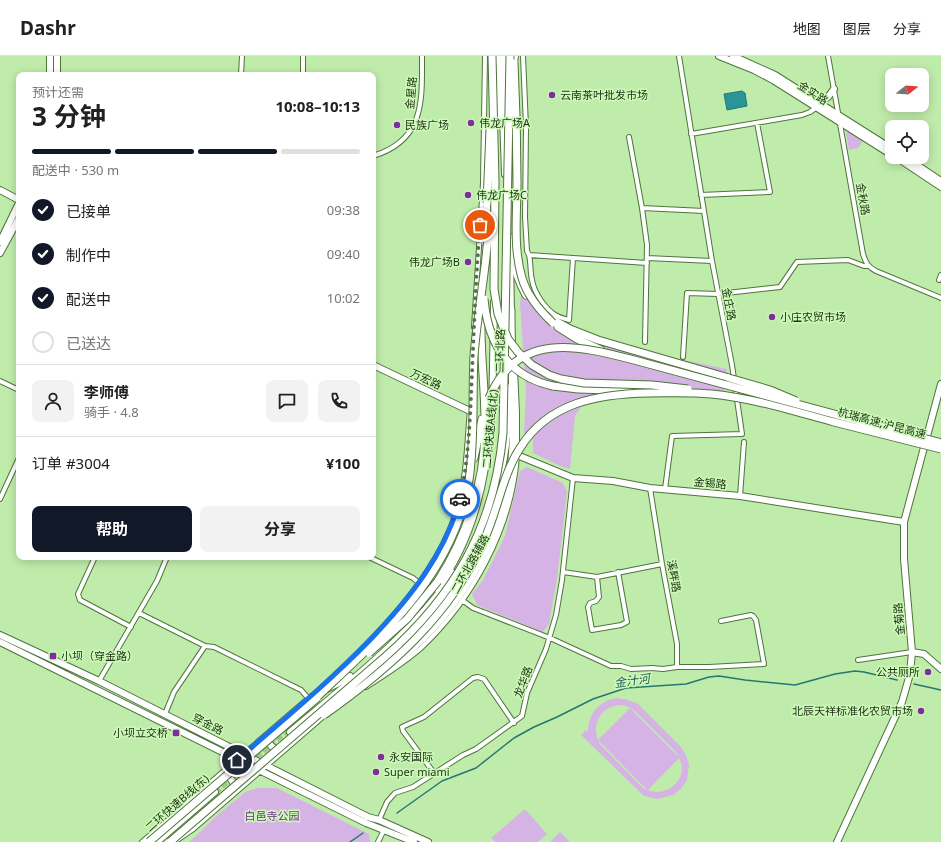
<!DOCTYPE html>
<html lang="zh">
<head>
<meta charset="utf-8">
<style>
  body { margin:0; font-family:"Noto Sans","Noto Sans SC",sans-serif; background:#f2f2f2; color:#202124; height:100vh; display:flex; flex-direction:column; font-size:15px; white-space:nowrap }
  * { box-sizing:border-box; margin:0 }
  p { font-size:13px; color:#757577 }
  .icon { flex:none; width:22px; height:22px; fill:none; stroke:currentColor; stroke-width:2; stroke-linecap:round; stroke-linejoin:round }
  .map { position:relative; flex:1; overflow:hidden }
  .side { position:absolute; left:16px; top:16px; width:360px; height:488px; display:flex; flex-direction:column; background:#fff; border-radius:8px; box-shadow:0 2px 10px #0003 }
  .side>* { flex:none }
  .needle { width:26px; rotate:73deg }
  .tools { position:absolute; left:885px; top:12px; display:grid; gap:8px }
  .tools a { display:grid; place-items:center; width:44px; height:44px; border-radius:8px; background:#fff; box-shadow:0 2px 10px #0003; font-size:20px }
  .pin { position:absolute; display:grid; place-items:center; width:34px; height:34px; color:#fff; margin:-17px; border:2px solid #fff; border-radius:50%; box-shadow:0 1px 4px #0007 }
  .courier { position:absolute; display:grid; place-items:center; width:40px; height:40px; margin:-20px; border:3px solid #1a73e8; border-radius:50%; background:#fff; color:#222; box-shadow:0 1px 5px #0007 }
  .head em { font-style:normal; font-weight:700 }
  .head div { display:flex; flex-direction:column-reverse }
  .head { display:flex; align-items:center; justify-content:space-between; height:68px; padding:0 16px }
  h1 { font-size:26px; font-weight:700; line-height:30px }
  .bar { display:grid; grid-template-columns:repeat(4,1fr); gap:6px 4px; align-content:center; height:48px; padding:0 16px }
  .bar i { height:5px; border-radius:3px; background:#e0e0e0 }
  .bar .selected { background:#111827 }
  .bar p { grid-column:span 4 }
  .line { display:flex; align-items:center; gap:10px; padding:0 16px; border-top:1px solid #e0e0e0 }
  .line div { flex:1 }
  .round { display:grid; place-items:center; flex:none; width:42px; height:42px; border-radius:8px; background:#f2f2f2 }
  ol { padding:0 16px; list-style:none }
  li { display:flex; align-items:center; gap:12px; height:44px }
  li p { margin-inline-start:auto }
  li .icon { padding:4px; border-radius:50%; background:#111827; color:#fff; stroke-width:4 }
  li:last-child { color:#757577 }
  li i { width:22px; height:22px; border:2px solid #e0e0e0; border-radius:50% }
  .primary-button { display:flex; gap:8px; margin-top:auto; padding:8px 16px }
  .primary-button a { flex:1; height:46px; border-radius:8px; background:#111827; color:#fff; font-size:16px; font-weight:700; line-height:46px; text-align:center }
  .primary-button a+a { background:#f2f2f2; color:#202124 }
  header { display:flex; align-items:center; gap:24px; box-sizing:border-box; height:56px; padding:0 20px; background:#fff; border-bottom:1px solid #e0e0e0 }
  header strong { font-size:19px }
  nav { display:flex; gap:22px; margin-inline-start:auto; font-size:14px }
  .map>svg:first-child { display:block }
</style>
</head>
<body>
<header>
<strong>Dashr</strong>
<nav><a>地图</a><a>图层</a><a>分享</a></nav>
</header>
<div class="map">
<svg width="941" height="786" viewBox="0 0 941 786">
  <rect width="100%" height="100%" fill="#c0ecab"/>
  <!-- green -->
  <path fill="#d5b3e4" fill-rule="evenodd" d="M850 74 864 83 858 92 849 94 846 77Z
    M522 230 543 252 571 274 601 287 727 313 723 341 607 342 583 348 575 360 570 413 560 410 533 397V379L524 378 526 336 520 248Z
    M527 411 563 427 567 436 557 523 549 568 543 576 477 549 472 538 483 524 505 480 520 415Z
    M618 642 628 644 638 648 680 690 686 699 689 709 687 724 681 733 673 739 658 743 644 740 581 679 586 674 588 676C588 657 600 644 618 642ZM623 649 631 652 637 657 675 695 680 702 630 652 598 684 647 734 643 732 600 688C589 669 602 648 623 649ZM679 702C690 722 667 742 648 734Z
    M258 732H277L369 778 370 786H189L197 779 214 762 245 736Z
    M525 753 547 778 538 786H496L491 782Z
    M560 776 570 786H550Z"/>
  <!-- water -->
  <path fill="#289697" stroke="#257770" d="M742 35 745 37 747 50 727 54 724 38Z"/>
  <g fill="none" stroke-linecap="round" stroke-linejoin="round">
    <!-- stream -->
    <path stroke="#257770" stroke-width="1.5" d="M914 628 941 634
      M397 757 442 725 476 712 514 682 534 671 557 661 593 643 626 632 686 628 709 621 719 620 745 624 795 629 835 618 855 615 864 616 897 624
      M350 786 363 777"/>
    <!-- primary-tunnel -->
    <path stroke="#a0c68d" stroke-width="6" stroke-dasharray="6 3" stroke-linecap="butt" d="M215 736 288 674"/>
    <defs>
      <path id="street" d="M523 0 526 71 525 161 527 195 529 199 647 207
        M828 0 863 198C866 207 868 211 876 215L941 242
        M515 8 516 0
        M241 19 242 0
        M303 19V0
        M691 78 802 59 810 56 817 51
        M629 81 642 152 647 189 645 286
        M512 86 513 67
        M373 100C425 84 422 45 422 0
        M701 139 770 136 757 67
        M642 152 704 155
        M529 199C531 207 530 216 532 224 534 237 546 254 557 260 561 262 566 263 569 264L573 202
        M647 202 712 205
        M939 224 941 219
        M474 271 483 127 485 0
        M683 301 687 237 718 238 780 231 797 206 848 204 864 210H868
        M515 313 517 357V394
        M0 325 19 334
        M650 432 662 508 677 588V611
        M665 433 672 380 742 378 732 309 712 205 679 0
        M740 440 744 386
        M0 443 19 402
        M95 501 78 538 80 544 131 571
        M369 501 413 522 419 527
        M563 516 597 521 662 508
        M597 521 599 541 596 545 590 547 588 551 592 574 621 569 627 566 618 516
        M462 544 473 552 550 582 611 610H621L631 613 652 612 663 613 677 611H709L764 608 756 564 753 560 751 559 721 565
        M139 557 205 590 214 591 301 634 309 643 311 641
        M858 604 912 596
        M99 625 157 525 167 501
        M366 631C385 619 404 607 421 592 473 543 511 473 517 401
        M317 636C371 586 438 522 458 450 467 419 467 385 470 354
        M165 658 174 636 205 590
        M434 717 403 675 402 671 424 661 473 622 478 621 484 623 514 667
        M379 764 387 746 395 737 413 731 463 699 476 693 522 660 527 637 546 593 556 559 562 524 573 422
        M142 786 169 763
        M378 786 384 774"/>
      <path id="secondary" d="M50 0V19
        M719 0 754 14 773 24 892 99
        M733 0 775 19 892 93
        M57 19V0
        M819 47 828 41 834 33
        M896 101 941 131
        M905 101 941 125
        M0 134 19 144
        M0 186 19 147
        M0 197 19 162
        M373 309 470 355
        M517 399 573 422 613 425 650 432 740 440 904 466
        M0 579 99 625 368 761 379 764 428 786
        M0 586 366 767 414 786
        M912 596 924 598 941 613
        M268 679C267 688 273 694 281 694
        M222 719C231 720 235 726 234 735
        M166 770 179 755 309 643C322 633 337 630 350 620
        M177 783 193 772 327 656
        M837 786 902 646 910 618 912 596 904 503V466L941 328"/>
      <path id="primary" d="M503 0V59L505 118
        M497 62 498 0
        M510 201 511 258
        M493 444C506 408 509 370 510 331
        M437 533C498 449 492 344 494 246
        M290 676C348 627 410 580 454 517
        M157 786 215 736"/>
      <path id="highway" d="M509 181C511 202 516 221 526 239
        M485 186 487 147
        M550 262 570 273 598 284 729 322
        M558 271 577 283 601 294
        M553 330 578 333 639 335
        M474 402 482 363
        M438 525C466 481 484 429 485 376 486 338 480 299 481 261
        M389 611C452 566 501 489 511 412 514 389 514 365 513 342 512 313 511 284 511 254"/>
    </defs>
    <!-- street casing -->
    <use href="#street" stroke="#4e753a" stroke-width="6"/>
    <!-- secondary casing -->
    <use href="#secondary" stroke="#4e753a" stroke-width="8"/>
    <!-- primary casing -->
    <use href="#primary" stroke="#4e753a" stroke-width="8"/>
    <!-- highway casing -->
    <use href="#highway" stroke="#4e753a" stroke-width="9"/>
    <!-- street -->
    <use href="#street" stroke="#fff" stroke-width="4"/>
    <!-- secondary -->
    <use href="#secondary" stroke="#fff" stroke-width="6"/>
    <!-- primary -->
    <use href="#primary" stroke="#fff" stroke-width="6"/>
    <!-- highway -->
    <use href="#highway" stroke="#fff" stroke-width="7"/>
    <defs>
      <path id="highway-bridge" d="M492 0 495 125 494 233 498 258 508 283 518 296 532 309 549 319 561 323 584 327 652 329 688 333
        M514 7C516 47 517 87 517 127 517 158 513 192 522 222 527 239 539 254 553 267
        M487 147 490 74
        M484 243C488 287 507 320 553 330
        M729 322 770 334 796 345
        M489 342C517 275 577 289 634 304L941 387
        M369 597 407 563 438 525
        M314 644C381 580 453 521 469 424 475 383 472 341 474 300 477 260 485 221 488 180
        M324 659C389 613 451 559 484 484 498 454 502 420 520 392 549 346 598 338 648 337 669 337 690 336 711 338 753 342 793 355 834 366 870 375 905 384 941 393
        M149 786 317 642
        M170 786 385 601C455 539 494 472 503 377L510 0"/>
    </defs>
    <!-- highway-bridge casing -->
    <use href="#highway-bridge" stroke="#4e753a" stroke-width="9" stroke-linecap="butt"/>
    <!-- highway-bridge -->
    <use href="#highway-bridge" stroke="#fff" stroke-width="7"/>
  </g>
  <g fill="none" stroke-linecap="round" stroke-linejoin="round">
    <!-- done -->
    <path stroke="#57714a" stroke-width="4" stroke-dasharray="0 7.2" d="M460 443C469 402 470 360 472 318 474 269 476 219 480 169"/>
    <!-- route -->
    <path stroke="#1a73e8" stroke-width="5" d="M237 704C282 665 328 627 370 584 409 543 445 499 460 443"/>
  </g>
  <!-- markers -->
  <g fill="#7f2d9c" stroke="#cdfab8" stroke-width="1.5">
    <circle cx="552" cy="39" r="4"/>
    <circle cx="471" cy="67" r="4"/>
    <circle cx="397" cy="69" r="4"/>
    <circle cx="468" cy="139" r="4"/>
    <circle cx="468" cy="206" r="4"/>
    <circle cx="772" cy="261" r="4"/>
    <rect x="49" y="596" width="8" height="8" rx="2"/>
    <circle cx="928" cy="616" r="4"/>
    <circle cx="921" cy="655" r="4"/>
    <rect x="172" y="673" width="8" height="8" rx="2"/>
    <circle cx="381" cy="701" r="4"/>
    <circle cx="376" cy="716" r="4"/>
  </g>
  <g text-anchor="middle" stroke-width="3" stroke-linejoin="round" paint-order="stroke">
    <!-- street labels -->
    <g font-size="11" fill="#1e2f15" stroke="#cdfab8">
      <text transform="translate(411 37) rotate(-85)" y="4">金星路</text>
      <text transform="translate(813 37) rotate(33)" y="4">金实路</text>
      <text transform="translate(863 143) rotate(80)" y="4">金秋路</text>
      <text transform="translate(729 248) rotate(79)" y="4">金庄路</text>
      <text transform="translate(500 295) rotate(-89)" y="4">二环北路</text>
      <text transform="translate(426 323) rotate(25)" y="4">万宏路</text>
      <text transform="translate(882 367) rotate(15)" y="4">杭瑞高速;沪昆高速</text>
      <text transform="translate(490 373) rotate(-85)" y="4">二环快速A线(北)</text>
      <text transform="translate(710 427) rotate(5)" y="4">金锡路</text>
      <text transform="translate(470 508) rotate(-61)" y="4">二环北路辅路</text>
      <text transform="translate(674 520) rotate(80)" y="4">溪畔路</text>
      <text transform="translate(899 563) rotate(-95)" y="4">金菊路</text>
      <text transform="translate(523 626) rotate(-70)" y="4">龙华路</text>
      <text transform="translate(208 668) rotate(27)" y="4">穿金路</text>
      <text transform="translate(177 747) rotate(-41)" y="4">二环快速B线(东)</text>
    </g>
    <!-- poi labels -->
    <g font-size="11" fill="#1e2f15" stroke="#cdfab8" text-anchor="start">
      <text x="560" y="43">云南茶叶批发市场</text>
      <text x="479" y="71">伟龙广场A</text>
      <text x="405" y="73">民族广场</text>
      <text x="476" y="143">伟龙广场C</text>
      <text x="460" y="210" text-anchor="end">伟龙广场B</text>
      <text x="780" y="265">小庄农贸市场</text>
      <text x="61" y="604">小坝（穿金路）</text>
      <text x="920" y="620" text-anchor="end">公共厕所</text>
      <text x="913" y="659" text-anchor="end">北辰天祥标准化农贸市场</text>
      <text x="168" y="681" text-anchor="end">小坝立交桥</text>
      <text x="389" y="705">永安国际</text>
      <text x="384" y="720">Super miami</text>
    </g>
    <!-- park labels -->
    <g font-size="11" fill="#6f2f86" stroke="#cdfab8">
      <text x="272" y="764">白邑寺公园</text>
    </g>
    <!-- water labels -->
    <g font-size="12" font-style="italic" fill="#1c5757" stroke="#cdfab8">
      <text transform="translate(632 625) rotate(-8)" y="4">金汁河</text>
    </g>
  </g>
</svg>
<div class="tools">
<a><svg class="needle" viewBox="-14 -14 28 28"><path d="M0-13l5 13h-10z" fill="#e53935"/><path d="M0 13l5-13h-10z" fill="#757577"/></svg></a>
<a><svg class="icon" aria-label="locate" viewBox="0 0 24 24"><circle cx="12" cy="12" r="6"/><path d="M12 2v4M12 18v4M2 12h4M18 12h4"/></svg></a>
</div>
<div class="pin" style="left:480px;top:169px;background:#ea580c"><svg class="icon" aria-label="bag" viewBox="0 0 24 24"><path d="M5 8h14l-1 12H6zM9 8a3 3 0 0 1 6 0"/></svg></div>
<div class="pin" style="left:237px;top:704px;background:#1f2937"><svg class="icon" aria-label="home" viewBox="0 0 24 24"><path d="M3 11l9-7 9 7M6 9v11h12V9"/></svg></div>
<div class="courier" style="left:460px;top:443px"><svg class="icon" aria-label="car" viewBox="0 0 24 24"><path d="M5 17H2v-5l4-1 3-4h7l3 4 3 1v5h-3M9 17h6M6 11h13"/><circle cx="7" cy="17" r="2"/><circle cx="17" cy="17" r="2"/></svg></div>
<section class="side">
<div class="head"><div><h1>3 分钟</h1><p>预计还需</p></div><em>10:08–10:13</em></div>
<div class="bar"><i class="selected"></i><i class="selected"></i><i class="selected"></i><i></i><p>配送中 · 530 m</p></div>
<ol>
<li><svg class="icon" aria-label="check" viewBox="0 0 24 24"><path d="M5 12l5 5 9-10"/></svg>已接单<p>09:38</p></li>
<li><svg class="icon" aria-label="check" viewBox="0 0 24 24"><path d="M5 12l5 5 9-10"/></svg>制作中<p>09:40</p></li>
<li><svg class="icon" aria-label="check" viewBox="0 0 24 24"><path d="M5 12l5 5 9-10"/></svg>配送中<p>10:02</p></li>
<li><i></i>已送达</li>
</ol>
<div class="line" style="height:72px"><a class="round"><svg class="icon" aria-label="person" viewBox="0 0 24 24"><circle cx="12" cy="8" r="4"/><path d="M4 21q1-7 8-7t8 7"/></svg></a><div><b>李师傅</b><p>骑手 · 4.8</p></div><a class="round"><svg class="icon" aria-label="chat" viewBox="0 0 24 24"><path d="M4 5h16v11H9l-5 4z"/></svg></a><a class="round"><svg class="icon" aria-label="phone" viewBox="0 0 24 24"><path d="M5 4h4l2 5-3 2q2 4 5 5l2-3 5 2v4C11 20 4 13 5 4z"/></svg></a></div>
<div class="line" style="height:52px"><div>订单 #3004</div><b>¥100</b></div>
<div class="primary-button"><a>帮助</a><a>分享</a></div>
</section>
</div>
</body>
</html>
